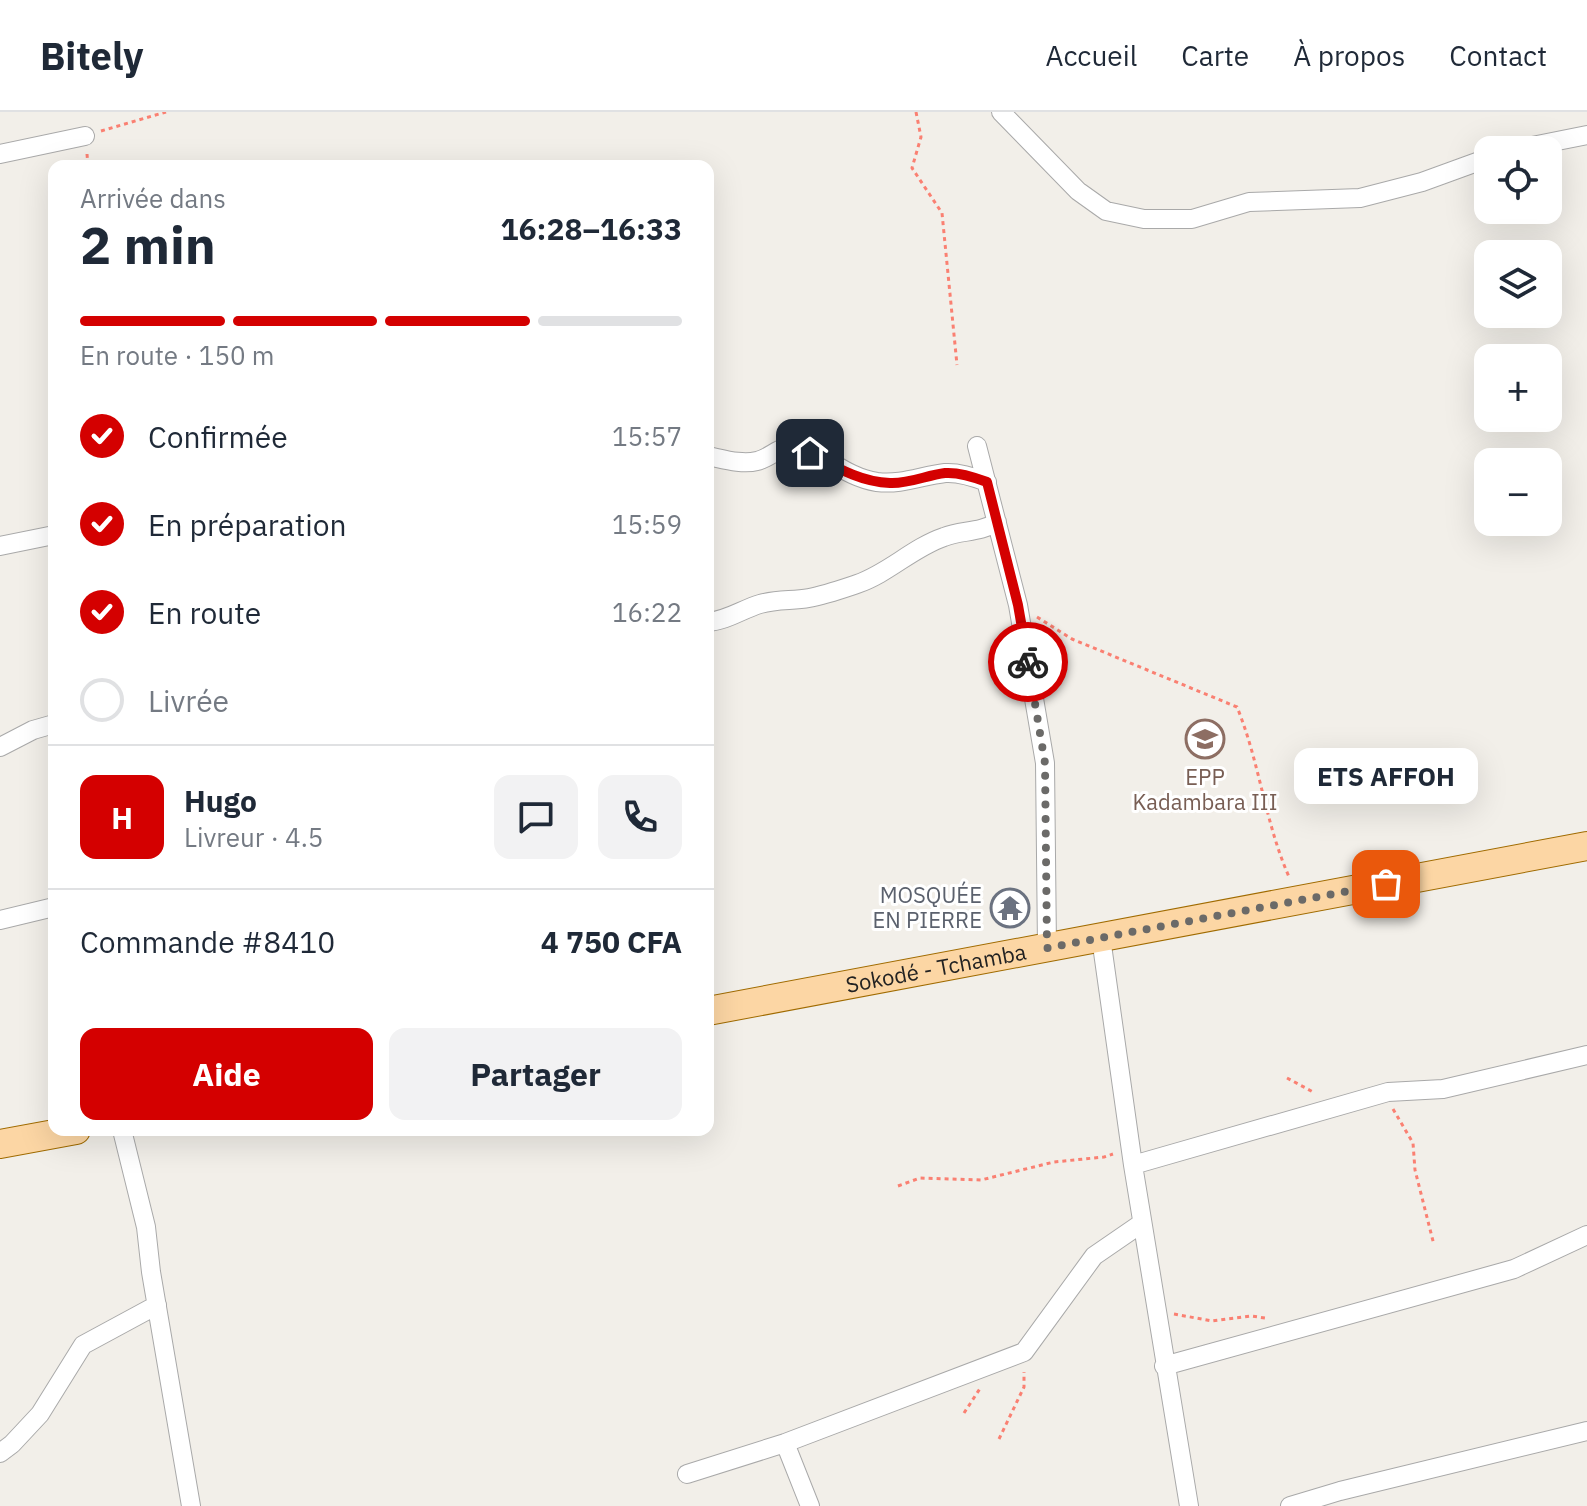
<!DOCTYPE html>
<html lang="fr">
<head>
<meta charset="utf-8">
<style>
  body { margin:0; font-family:"IBM Plex Sans",sans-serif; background:#f2f2f3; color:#1f2937; height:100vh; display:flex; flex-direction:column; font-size:30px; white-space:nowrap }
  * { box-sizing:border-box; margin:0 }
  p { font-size:26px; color:#747a83 }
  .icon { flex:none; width:44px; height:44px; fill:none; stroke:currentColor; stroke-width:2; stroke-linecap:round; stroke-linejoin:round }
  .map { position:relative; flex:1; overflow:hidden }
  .drawer { position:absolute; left:48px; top:48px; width:666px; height:976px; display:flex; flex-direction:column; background:#fff; border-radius:16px; box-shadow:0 8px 32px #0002 }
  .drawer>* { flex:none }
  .controls { position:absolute; left:1474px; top:24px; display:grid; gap:16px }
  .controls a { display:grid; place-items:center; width:88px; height:88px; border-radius:16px; background:#fff; box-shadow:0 8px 32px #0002; font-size:40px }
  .pin { position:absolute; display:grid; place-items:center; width:68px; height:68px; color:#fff; margin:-34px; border-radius:16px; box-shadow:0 4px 12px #0006 }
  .courier { position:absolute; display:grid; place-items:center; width:80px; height:80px; margin:-40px; border:6px solid #d40000; border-radius:50%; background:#fff; color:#222; box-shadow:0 2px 10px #0007 }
  .bubble { position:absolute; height:56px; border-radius:16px; background:#fff; box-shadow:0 8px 32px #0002; font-size:26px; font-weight:700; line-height:56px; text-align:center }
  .summary em { font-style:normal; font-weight:700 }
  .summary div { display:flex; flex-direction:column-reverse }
  .summary { display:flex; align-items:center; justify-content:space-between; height:136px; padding:0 32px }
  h1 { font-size:52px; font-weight:700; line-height:60px }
  .bar { display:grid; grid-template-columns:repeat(4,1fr); gap:12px 8px; align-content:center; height:96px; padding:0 32px }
  .bar i { height:10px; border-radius:6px; background:#e0e1e3 }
  .bar .selected { background:#d40000 }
  .bar p { grid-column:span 4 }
  .line { display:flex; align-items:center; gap:20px; padding:0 32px; border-top:2px solid #e0e1e3 }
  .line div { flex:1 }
  .round { display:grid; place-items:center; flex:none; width:84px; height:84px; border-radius:16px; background:#f2f2f3 }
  ol { padding:0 32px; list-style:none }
  li { display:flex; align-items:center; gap:24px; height:88px }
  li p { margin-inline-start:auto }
  li .icon { padding:8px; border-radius:50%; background:#d40000; color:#fff; stroke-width:4 }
  li:last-child { color:#747a83 }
  li i { width:44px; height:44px; border:4px solid #e0e1e3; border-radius:50% }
  .action { display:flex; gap:16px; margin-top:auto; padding:16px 32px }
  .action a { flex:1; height:92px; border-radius:16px; background:#d40000; color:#fff; font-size:32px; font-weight:700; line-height:92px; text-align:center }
  .action a+a { background:#f2f2f3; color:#1f2937 }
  header { display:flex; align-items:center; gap:48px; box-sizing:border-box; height:112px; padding:0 40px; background:#fff; border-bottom:2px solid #e0e1e3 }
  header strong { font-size:38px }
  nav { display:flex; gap:44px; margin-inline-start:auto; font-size:28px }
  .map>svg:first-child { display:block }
</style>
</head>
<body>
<header>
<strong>Bitely</strong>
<nav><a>Accueil</a><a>Carte</a><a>À propos</a><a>Contact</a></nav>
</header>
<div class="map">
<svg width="1587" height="1394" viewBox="0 0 1587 1394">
  <rect width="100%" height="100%" fill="#f2efe9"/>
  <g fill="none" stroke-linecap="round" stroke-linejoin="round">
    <defs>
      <path id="street" d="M1001 0 1078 79 1106 99 1144 107H1192L1249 90 1360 86 1422 70 1488 46
        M1512 38 1587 23
        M0 42 85 24
        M977 334 1018 493 1045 651 1047 836
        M708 344C723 347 742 353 757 349 771 346 782 331 798 335 825 341 844 365 877 370 901 373 921 364 945 361 959 360 974 365 987 370
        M0 434 54 423
        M708 510C726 509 743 497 760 492 777 487 793 489 809 486 825 483 842 477 857 472 889 461 912 436 944 425 962 418 980 421 997 410
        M0 635 33 618 54 612
        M0 808 54 795
        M1101 826 1133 1053 1189 1394
        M122 1018 146 1115 151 1160 191 1394
        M1133 1053 1388 980 1443 977 1587 943
        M1164 1254 1514 1157 1587 1123
        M785 1331 810 1394
        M0 1341 12 1332 40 1302 83 1233 157 1193
        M687 1362 785 1331 1024 1240 1094 1144 1142 1111
        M1290 1394 1340 1379 1587 1319"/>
      <g id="primary">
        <path id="s1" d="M708 899 1587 734"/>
        <path d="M0 1032 76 1018"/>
      </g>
    </defs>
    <!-- street casing -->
    <use href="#street" stroke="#a9a9a9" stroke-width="20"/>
    <!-- primary casing -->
    <use href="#primary" stroke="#a06b00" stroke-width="30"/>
    <!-- path -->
    <path stroke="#fa8072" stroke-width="3" stroke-dasharray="4 4" stroke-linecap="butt" d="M916 0 921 25 912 56 942 101 957 253
      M101 19 166 0
      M87 42 88 54
      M1037 505 1072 527 1237 595C1260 651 1265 712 1290 767
      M1287 966 1315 981
      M1393 997 1413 1031 1415 1058 1434 1133
      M898 1074 920 1066 981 1068 1054 1050 1104 1045 1113 1042
      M1174 1202 1212 1209 1251 1204 1265 1206
      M964 1301 981 1275
      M999 1327 1024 1275V1260"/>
    <!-- street -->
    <use href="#street" stroke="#fff" stroke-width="18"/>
    <!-- primary -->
    <use href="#primary" stroke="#fcd6a4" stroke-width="28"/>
  </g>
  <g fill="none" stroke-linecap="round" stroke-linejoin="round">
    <!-- done -->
    <path stroke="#6b6a68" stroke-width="8" stroke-dasharray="0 14.4" d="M1028 550 1045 651 1047 836 1386 772"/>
    <!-- route -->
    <path stroke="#d40000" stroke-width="10" d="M810 341C836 355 860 370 890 371 909 372 927 363 945 361 959 360 974 365 987 370L1018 493 1028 550"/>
  </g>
  <!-- icons -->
  <defs>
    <symbol id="school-ring" viewBox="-11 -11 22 22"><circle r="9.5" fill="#fff" stroke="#8d6e63" stroke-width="1.5"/><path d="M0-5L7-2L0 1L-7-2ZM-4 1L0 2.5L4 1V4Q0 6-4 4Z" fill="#8d6e63"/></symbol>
    <symbol id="temple-ring" viewBox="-11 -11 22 22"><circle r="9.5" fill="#fff" stroke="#6b7280" stroke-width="1.5"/><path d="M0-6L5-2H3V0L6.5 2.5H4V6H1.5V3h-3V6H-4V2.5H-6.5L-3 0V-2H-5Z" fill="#6b7280"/></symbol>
  </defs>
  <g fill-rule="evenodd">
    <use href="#school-ring" x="1183" y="605" width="44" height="44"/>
    <use href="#temple-ring" x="988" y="774" width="44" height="44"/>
  </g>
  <g text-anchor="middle" stroke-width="6" stroke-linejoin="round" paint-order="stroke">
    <!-- education labels -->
    <g font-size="22" fill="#785e54" stroke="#fff">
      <text x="1205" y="673">EPP<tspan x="1205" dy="25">Kadambara III</tspan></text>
    </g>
    <!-- worship labels -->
    <g font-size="22" fill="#5b616d" stroke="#fff" text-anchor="end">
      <text x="982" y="791">MOSQUÉE<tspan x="982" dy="25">EN PIERRE</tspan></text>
    </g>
    <!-- street labels -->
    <g font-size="22" fill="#222" stroke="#fff">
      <text dy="8" stroke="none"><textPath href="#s1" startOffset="232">Sokodé - Tchamba</textPath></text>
    </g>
  </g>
</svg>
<div class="controls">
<a><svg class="icon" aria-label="locate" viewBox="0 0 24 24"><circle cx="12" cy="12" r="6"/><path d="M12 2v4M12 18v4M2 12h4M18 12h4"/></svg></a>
<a><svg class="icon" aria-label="layers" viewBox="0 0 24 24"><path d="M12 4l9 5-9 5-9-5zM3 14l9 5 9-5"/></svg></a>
<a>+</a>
<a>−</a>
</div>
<div class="pin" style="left:1386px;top:772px;background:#ea580c"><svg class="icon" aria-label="bag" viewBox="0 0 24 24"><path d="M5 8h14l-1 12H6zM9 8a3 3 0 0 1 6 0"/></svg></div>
<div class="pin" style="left:810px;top:341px;background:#1f2937"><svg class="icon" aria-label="home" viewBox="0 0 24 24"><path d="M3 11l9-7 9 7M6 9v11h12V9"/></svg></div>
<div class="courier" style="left:1028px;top:550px"><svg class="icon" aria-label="bike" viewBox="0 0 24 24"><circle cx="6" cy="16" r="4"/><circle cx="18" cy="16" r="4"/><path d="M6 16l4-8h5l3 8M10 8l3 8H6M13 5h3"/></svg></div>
<div class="bubble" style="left:1294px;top:636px;width:184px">ETS AFFOH</div>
<section class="drawer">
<div class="summary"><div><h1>2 min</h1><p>Arrivée dans</p></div><em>16:28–16:33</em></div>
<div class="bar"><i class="selected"></i><i class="selected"></i><i class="selected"></i><i></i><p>En route · 150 m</p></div>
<ol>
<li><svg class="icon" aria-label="check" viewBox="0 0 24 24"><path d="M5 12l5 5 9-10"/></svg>Confirmée<p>15:57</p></li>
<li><svg class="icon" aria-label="check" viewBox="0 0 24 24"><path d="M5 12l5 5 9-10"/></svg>En préparation<p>15:59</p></li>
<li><svg class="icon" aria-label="check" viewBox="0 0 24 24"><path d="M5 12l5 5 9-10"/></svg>En route<p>16:22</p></li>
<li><i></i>Livrée</li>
</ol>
<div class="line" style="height:144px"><b class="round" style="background:#d40000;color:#fff">H</b><div><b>Hugo</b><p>Livreur · 4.5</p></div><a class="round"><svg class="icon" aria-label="chat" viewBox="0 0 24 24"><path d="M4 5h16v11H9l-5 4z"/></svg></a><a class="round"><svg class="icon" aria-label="phone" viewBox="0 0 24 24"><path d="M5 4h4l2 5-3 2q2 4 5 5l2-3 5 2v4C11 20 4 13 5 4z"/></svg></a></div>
<div class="line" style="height:104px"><div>Commande #8410</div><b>4 750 CFA</b></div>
<div class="action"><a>Aide</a><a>Partager</a></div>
</section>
</div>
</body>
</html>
